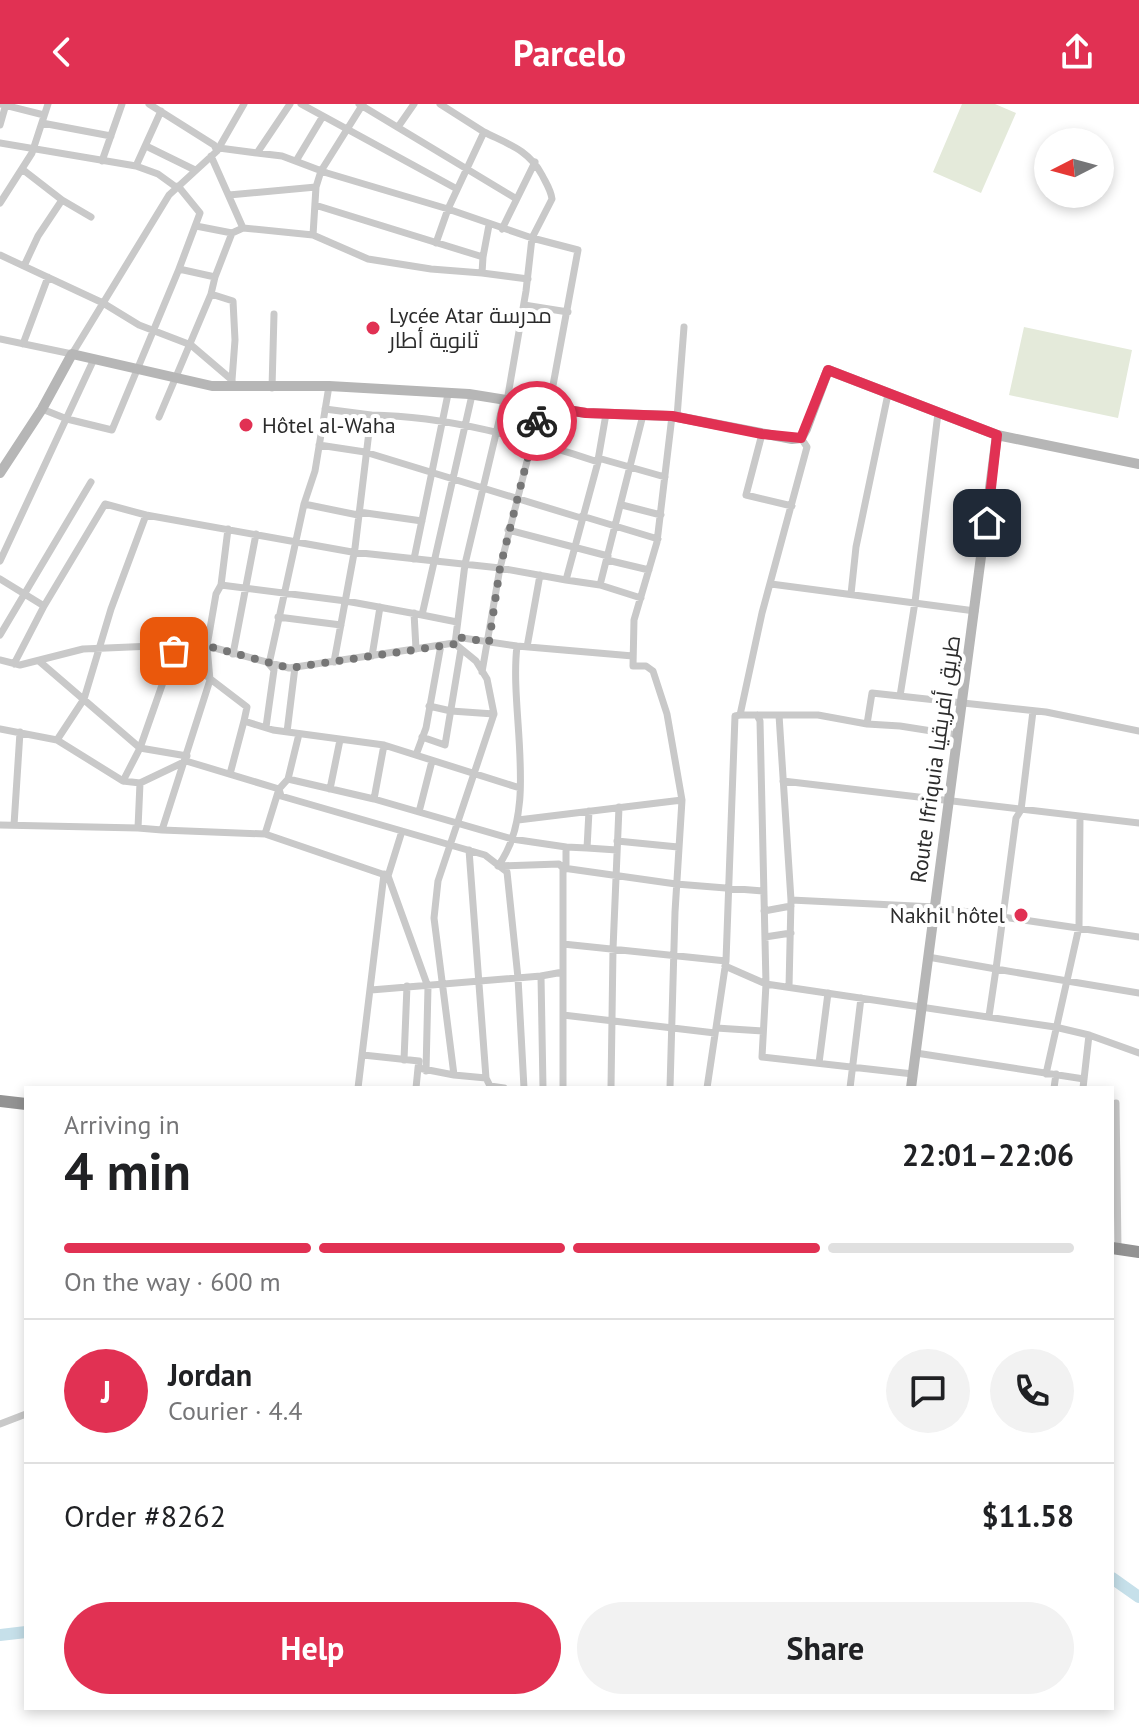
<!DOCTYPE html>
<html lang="en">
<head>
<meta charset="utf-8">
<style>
  body { margin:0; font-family:"PT Sans",Cairo,sans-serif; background:#f2f2f2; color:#202124; height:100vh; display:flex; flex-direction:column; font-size:30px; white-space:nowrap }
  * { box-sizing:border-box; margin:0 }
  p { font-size:26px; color:#757577 }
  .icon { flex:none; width:44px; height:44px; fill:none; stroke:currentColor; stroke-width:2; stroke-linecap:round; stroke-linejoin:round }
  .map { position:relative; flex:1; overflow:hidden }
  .drawer { position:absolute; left:24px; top:982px; width:1090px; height:624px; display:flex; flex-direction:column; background:#fff; border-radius:0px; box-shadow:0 4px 12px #0003 }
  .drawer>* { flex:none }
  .needle { width:52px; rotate:264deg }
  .buttons { position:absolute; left:1034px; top:24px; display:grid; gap:16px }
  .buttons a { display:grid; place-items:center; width:80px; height:80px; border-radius:50%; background:#fff; box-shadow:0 4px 12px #0003; font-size:40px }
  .pin { position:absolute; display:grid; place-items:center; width:68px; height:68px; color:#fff; margin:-34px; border-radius:16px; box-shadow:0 4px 12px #0006 }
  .courier { position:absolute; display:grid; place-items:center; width:80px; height:80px; margin:-40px; border:6px solid #e13153; border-radius:50%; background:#fff; color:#222; box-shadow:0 2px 10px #0007 }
  .overview em { font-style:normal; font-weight:600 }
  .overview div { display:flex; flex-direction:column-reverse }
  .overview { display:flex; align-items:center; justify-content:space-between; height:136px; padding:0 40px }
  h1 { font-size:52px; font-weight:600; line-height:60px }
  .bar { display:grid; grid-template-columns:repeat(4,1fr); gap:12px 8px; align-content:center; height:96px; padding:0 40px }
  .bar i { height:10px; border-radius:6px; background:#e0e0e0 }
  .bar .active { background:#e13153 }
  .bar p { grid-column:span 4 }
  .line { display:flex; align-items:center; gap:20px; padding:0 40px; border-top:2px solid #e0e0e0 }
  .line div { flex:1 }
  .round { display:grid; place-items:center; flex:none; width:84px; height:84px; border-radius:42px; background:#f2f2f2 }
  .primary-button { display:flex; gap:16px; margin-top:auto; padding:16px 40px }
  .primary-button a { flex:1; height:92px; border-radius:48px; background:#e13153; color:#fff; font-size:32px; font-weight:600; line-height:92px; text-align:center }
  .primary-button a+a { background:#f2f2f2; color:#202124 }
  header { display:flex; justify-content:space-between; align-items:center; height:104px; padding:0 40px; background:#e13153; color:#fff; font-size:36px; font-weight:600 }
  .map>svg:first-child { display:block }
</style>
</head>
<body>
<header><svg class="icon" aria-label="back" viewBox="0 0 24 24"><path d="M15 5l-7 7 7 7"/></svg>Parcelo<svg class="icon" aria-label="share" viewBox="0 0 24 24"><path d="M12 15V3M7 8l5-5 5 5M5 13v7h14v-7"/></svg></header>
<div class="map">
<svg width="1139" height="1630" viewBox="0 0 1139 1630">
  <rect width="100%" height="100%" fill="#fff"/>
  <!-- green -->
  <path fill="#e4eada" d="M962 0H995L1016 9 981 89 933 68Z
    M1024 223 1132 246 1118 314 1009 291Z"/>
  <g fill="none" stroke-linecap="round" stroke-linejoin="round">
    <!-- river -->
    <path stroke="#c6e0ea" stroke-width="12" d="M1112 1474 1139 1493
      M0 1531 26 1528"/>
    <!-- street -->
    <path stroke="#c9c9c9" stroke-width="7" d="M0 0 44 11
      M149 0 214 41 217 47
      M301 0 457 85
      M359 0 515 94
      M42 19 111 32
      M0 21 6 0
      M398 23 414 0
      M484 28C508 40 529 46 542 71 546 79 551 86 552 95L532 134 578 146 549 303
      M0 39 136 62 161 7
      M146 42 195 66
      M219 44 257 49 290 0
      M257 49 282 52 327 69 448 105 532 134 526 187 507 297
      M211 52 243 124 232 129
      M102 57 122 0
      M296 57 323 12
      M136 62 158 70 176 83
      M22 65 62 96 38 132 24 162
      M178 82 200 109 179 165 215 173 232 129 196 122
      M229 91 316 83
      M62 96 91 113
      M0 99 32 49 48 0
      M243 124 313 131 368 155 431 165 482 169 483 153 315 101
      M502 125 535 58
      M313 131 316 83 321 67 363 0
      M436 139 448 105 484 28 440 0
      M0 151 103 199 139 221 191 241 232 276 233 283
      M483 153 489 121
      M482 169 528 175
      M215 173 211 190 233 197 235 236 232 276
      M524 201 568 208
      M0 235 72 250 169 91 217 47 244 0
      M23 240 48 173
      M272 284 274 210
      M42 305 67 315 112 326 179 165
      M325 305 371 311 355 444 334 558
      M371 311C448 312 525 334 598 358L566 476 600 481 641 494
      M159 313 211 190
      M677 313 684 223
      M762 330 746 391 792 402
      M319 341 365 348 581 414
      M598 354 665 373
      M598 356 606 310
      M304 400 358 411
      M622 401 661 411
      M359 408 422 417
      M582 412 658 435
      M508 426 608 452
      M414 455 448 290
      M607 456 649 466
      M0 457 94 255
      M0 475 44 502 14 560
      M771 480 975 507
      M221 481 228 425
      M600 481 643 311
      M851 490 856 443 888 290
      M44 502 105 400 146 411
      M414 509 416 545
      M422 511 457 518
      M278 513 341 521
      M0 531 91 378
      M456 533 517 542 633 552
      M455 540 465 460 504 296
      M166 541 247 603 244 617 273 626 384 641 520 684
      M527 543 540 471
      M233 550 256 430
      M372 552 380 503
      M0 556 20 561 83 545 200 540 289 564 454 539 476 557 487 575 494 610 438 777 434 814 454 971 418 964 419 957 363 951
      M39 557 140 644 174 547
      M482 568 500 464 541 302
      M900 592 915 498 938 309
      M429 602 451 607 494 610
      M1033 607 1021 706 1016 714 996 865 1139 889
      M740 611H818L867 620 900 622 957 631
      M757 611 760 617 766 880 762 953 913 970
      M779 611 791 796 935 803 1139 833
      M867 620 872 589 1046 608 1139 627
      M266 623 274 566 269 560 304 400 315 367 329 282
      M0 625 57 636 123 677 140 679 186 657 279 685 281 692 485 751 507 768 518 874 524 984
      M287 628 295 563
      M299 630 288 675 279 685 265 730 388 772 428 883 426 967
      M422 633 445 641 461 545
      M57 636 84 595 111 505 146 411 352 448 500 464 566 476
      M416 651 426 624 441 541
      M230 670 244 617
      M288 675 374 695 512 735 566 743V765
      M123 677 140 644 187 652
      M783 677 1139 719
      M330 685 340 636
      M374 695 384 641
      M419 708 432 657
      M518 716 682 696
      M0 721 138 724 140 679
      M14 721 20 628
      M138 724 162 726 210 576 207 542 216 490 221 481 346 497 422 511 472 291
      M162 726 265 730
      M617 737 678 743
      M566 743 587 744 589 707
      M587 744 617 746
      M498 762C540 705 509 610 517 542
      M498 762 559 760 563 764
      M388 772 402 727
      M764 807 791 802
      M765 833 791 829
      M563 840 726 857
      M928 853 996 865 989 912
      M725 862 766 880 1055 923 1089 931 1139 949
      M541 872 563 868
      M789 883 791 796
      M371 886 541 872 543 984
      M563 911 715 929
      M716 924 763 927
      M916 949 1084 975
      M404 956 407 882
      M819 959 828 889
      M1046 970 1079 823 1080 713
      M454 971 486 974 469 746
      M486 974 490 982 504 984
      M358 984 384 770
      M416 984 418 964
      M563 984V764L676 780 763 787
      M611 984 613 845 619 703
      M670 984 675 808 682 696 667 610 653 567 646 562H633L634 516 657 438 672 312
      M707 984 726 857 735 612 740 611 762 509 807 343 801 334
      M850 984 861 894
      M1054 984 1056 970
      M1083 984 1089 931
      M1116 999 1118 1145
      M0 1320 26 1310"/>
    <!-- secondary -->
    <path stroke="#b6b6b6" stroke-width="10" d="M0 369 42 305 72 250 212 282H329L469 290 586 309 672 312 792 335 801 334 806 325 828 266 997 331 1139 360
      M911 984 997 331"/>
    <!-- highway -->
    <path stroke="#939393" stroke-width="12" d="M0 997 26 1000
      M1112 1144 1139 1148"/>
  </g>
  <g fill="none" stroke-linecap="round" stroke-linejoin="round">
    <!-- done -->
    <path stroke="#767676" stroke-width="8" stroke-dasharray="0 14.4" d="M174 547 166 541 200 540 289 564 455 540 456 533 489 538 500 464 537 317"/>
    <!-- route -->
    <path stroke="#e13153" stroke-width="10" d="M537 317 541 302 586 309 672 312 762 330 801 334 828 266 997 331 987 419"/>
  </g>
  <!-- markers -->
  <g fill="#e13153" stroke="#fff" stroke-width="3">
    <circle cx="373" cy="224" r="8"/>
    <circle cx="246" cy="321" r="8"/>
    <circle cx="1021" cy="811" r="8"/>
  </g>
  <g text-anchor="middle" stroke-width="8" stroke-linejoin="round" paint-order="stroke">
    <!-- poi labels -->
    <g font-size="22" fill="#2c2c2c" stroke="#fff" text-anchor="start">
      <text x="389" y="219">Lycée Atar مدرسة<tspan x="389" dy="25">ثانوية أطار</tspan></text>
      <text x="262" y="329">Hôtel al-Waha</text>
      <text x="1005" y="819" text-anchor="end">Nakhil hôtel</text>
    </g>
    <!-- street labels -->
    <g font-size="22" fill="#2c2c2c" stroke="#fff">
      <text transform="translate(935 655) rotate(-82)" y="8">Route Ifriquia طريق أفريقيا</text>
    </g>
  </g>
</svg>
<div class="buttons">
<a><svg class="needle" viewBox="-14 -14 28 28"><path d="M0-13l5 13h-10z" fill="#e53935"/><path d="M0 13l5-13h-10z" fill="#757577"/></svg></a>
</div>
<div class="pin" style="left:174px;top:547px;background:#ea580c"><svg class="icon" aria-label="bag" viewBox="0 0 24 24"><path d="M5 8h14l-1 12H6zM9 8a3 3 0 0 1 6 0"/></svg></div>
<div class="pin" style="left:987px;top:419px;background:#1f2937"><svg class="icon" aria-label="home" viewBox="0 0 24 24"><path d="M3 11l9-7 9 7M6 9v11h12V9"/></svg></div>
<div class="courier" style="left:537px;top:317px"><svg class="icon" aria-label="bike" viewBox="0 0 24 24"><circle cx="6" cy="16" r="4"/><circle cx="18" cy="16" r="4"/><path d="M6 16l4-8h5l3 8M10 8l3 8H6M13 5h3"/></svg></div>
<section class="drawer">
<div class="overview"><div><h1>4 min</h1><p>Arriving in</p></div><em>22:01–22:06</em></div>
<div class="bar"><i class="active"></i><i class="active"></i><i class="active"></i><i></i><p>On the way · 600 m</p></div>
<div class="line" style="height:144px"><b class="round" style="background:#e13153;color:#fff">J</b><div><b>Jordan</b><p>Courier · 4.4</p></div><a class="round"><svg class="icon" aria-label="chat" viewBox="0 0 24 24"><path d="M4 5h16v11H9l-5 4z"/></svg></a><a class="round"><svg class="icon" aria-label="phone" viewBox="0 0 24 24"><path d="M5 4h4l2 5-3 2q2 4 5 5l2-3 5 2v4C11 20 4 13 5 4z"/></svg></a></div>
<div class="line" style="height:104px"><div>Order #8262</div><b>$11.58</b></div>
<div class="primary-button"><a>Help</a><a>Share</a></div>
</section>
</div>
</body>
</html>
